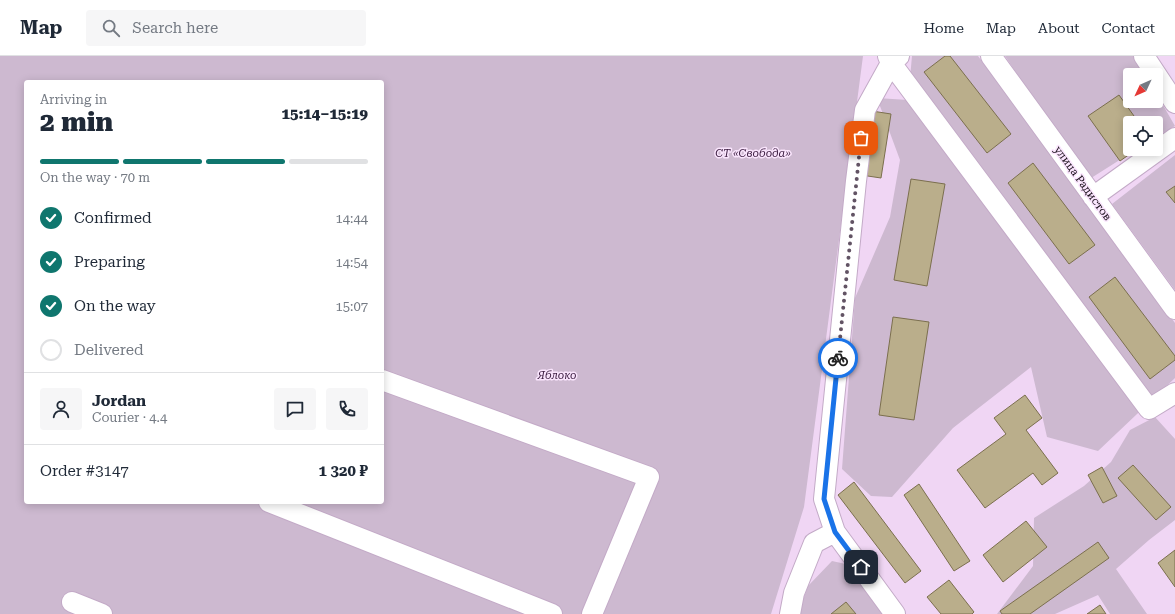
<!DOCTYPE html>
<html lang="en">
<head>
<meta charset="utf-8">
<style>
  body { margin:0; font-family:"Roboto Serif",serif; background:#f6f6f7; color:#1f2937; height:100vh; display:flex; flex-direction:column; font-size:15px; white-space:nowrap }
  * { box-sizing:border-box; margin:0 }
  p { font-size:13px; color:#747a83 }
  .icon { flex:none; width:22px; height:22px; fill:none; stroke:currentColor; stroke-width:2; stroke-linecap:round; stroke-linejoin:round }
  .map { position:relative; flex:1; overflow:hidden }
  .drawer { position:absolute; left:24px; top:24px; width:360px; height:424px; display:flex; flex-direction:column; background:#fff; border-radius:4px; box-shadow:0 2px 10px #0003 }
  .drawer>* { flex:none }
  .needle { width:26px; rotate:226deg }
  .tools { position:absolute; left:1123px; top:12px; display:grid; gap:8px }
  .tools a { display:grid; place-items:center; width:40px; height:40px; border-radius:4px; background:#fff; box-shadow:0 2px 10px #0003; font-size:20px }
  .pin { position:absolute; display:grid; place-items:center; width:34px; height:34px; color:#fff; margin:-17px; border-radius:8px; box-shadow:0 2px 6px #0006 }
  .courier { position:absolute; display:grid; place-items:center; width:40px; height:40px; margin:-20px; border:3px solid #1a73e8; border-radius:50%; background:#fff; color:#222; box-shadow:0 1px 5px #0007 }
  .overview em { font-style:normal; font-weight:800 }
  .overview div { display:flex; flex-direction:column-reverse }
  .overview { display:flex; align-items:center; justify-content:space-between; height:68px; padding:0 16px }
  h1 { font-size:26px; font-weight:800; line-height:30px }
  .bar { display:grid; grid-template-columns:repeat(4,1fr); gap:6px 4px; align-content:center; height:48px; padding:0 16px }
  .bar i { height:5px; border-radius:3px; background:#e0e1e3 }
  .bar .selected { background:#0f766e }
  .bar p { grid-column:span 4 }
  .line { display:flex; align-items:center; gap:10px; padding:0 16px; border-top:1px solid #e0e1e3 }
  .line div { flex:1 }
  .round { display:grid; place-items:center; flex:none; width:42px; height:42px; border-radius:4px; background:#f6f6f7 }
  ol { padding:0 16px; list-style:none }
  li { display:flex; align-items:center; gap:12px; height:44px }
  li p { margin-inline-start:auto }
  li .icon { padding:4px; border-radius:50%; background:#0f766e; color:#fff; stroke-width:4 }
  li:last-child { color:#747a83 }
  li i { width:22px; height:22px; border:2px solid #e0e1e3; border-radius:50% }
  header { display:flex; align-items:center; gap:24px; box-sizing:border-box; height:56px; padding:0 20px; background:#fff; border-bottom:1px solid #e0e1e3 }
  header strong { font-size:19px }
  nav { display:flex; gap:22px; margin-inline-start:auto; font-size:14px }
  .search { width:280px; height:36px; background:#f6f6f7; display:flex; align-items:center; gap:10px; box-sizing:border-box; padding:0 14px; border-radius:4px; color:#747a83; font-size:15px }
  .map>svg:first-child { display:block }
</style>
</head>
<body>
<header>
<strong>Map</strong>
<div class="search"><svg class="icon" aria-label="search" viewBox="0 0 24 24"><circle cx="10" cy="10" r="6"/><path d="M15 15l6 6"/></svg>Search here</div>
<nav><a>Home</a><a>Map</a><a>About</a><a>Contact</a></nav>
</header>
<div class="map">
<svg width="1175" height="558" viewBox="0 0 1175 558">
  <rect width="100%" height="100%" fill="#f0d6f4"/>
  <!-- green -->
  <path fill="#cdb9d0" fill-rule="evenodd" d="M0 0H863L804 451 771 558H0ZM26 26H382V446H26Z
    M912 0H978L1175 267V322L1098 395 1047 381 1031 311 953 372 892 441 871 440 842 413 855 242 890 161 900 104 877 42 908 44Z
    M1005 0H1133L1145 19H1130V45H1156V37L1175 70 1156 81V67H1130V93H1137L1088 124Z
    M1175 99V234L1112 148Z
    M1155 361 1175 383V464L1149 484 1116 513 1147 558H1110L1098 539 1055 558H997L1033 510 1034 462 1084 430 1111 406 1130 374Z
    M832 505 850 509 885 558H798L808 530Z"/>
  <!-- building -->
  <path fill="#baae8b" stroke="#7b6f4e" d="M945 0H950L1011 78 987 97 924 16Z
    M1119 39 1139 67H1130V93H1137L1120 105 1088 60Z
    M872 55 891 58 881 122 861 119Z
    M1033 107 1095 189 1069 208 1008 127Z
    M911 123 945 128 927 230 894 224Z
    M1175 130V147L1166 136Z
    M1115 221 1175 300V304L1150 323 1089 241Z
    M893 261 929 266 914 364 879 359Z
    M1025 339 1042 362 1026 374 1058 417 1042 429 1033 417 985 452 957 414 1006 378 994 362Z
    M1133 409 1171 451 1156 464 1118 422Z
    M1102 411 1117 440 1103 447 1088 419Z
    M854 426 921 515 905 527 838 439Z
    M919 428 970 505 954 515 904 439Z
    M1026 465 1047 491 1003 526 983 499Z
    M1098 486 1109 502 1030 558H1002L1000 555Z
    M1175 494V531L1158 507Z
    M949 524 974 556 972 558H941L927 541Z
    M846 546 856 558H831Z
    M1100 549 1106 558H1087Z"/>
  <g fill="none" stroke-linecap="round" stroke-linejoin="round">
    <defs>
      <path id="minor" d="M888 0 891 7 1149 353 1175 337
        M991 0 1175 253
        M1144 0 1175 47
        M1093 141 1175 82
        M382 324 649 421 592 558
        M269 446 552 558
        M72 546 102 558
        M790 558 794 537 814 487 835 476
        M895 558 835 476 824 443 856 125 865 54 891 7 899 0"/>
    </defs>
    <!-- minor casing -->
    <use href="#minor" stroke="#c3aac7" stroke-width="22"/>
    <!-- minor -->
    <use href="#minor" stroke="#fff" stroke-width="20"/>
  </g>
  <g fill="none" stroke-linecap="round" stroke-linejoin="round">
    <!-- done -->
    <path stroke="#625364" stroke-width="4" stroke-dasharray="0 7.2" d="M838 302 861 82"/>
    <!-- route -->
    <path stroke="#1a73e8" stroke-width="5" d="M838 302 824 443 835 476 861 511"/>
  </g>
  <g text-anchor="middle" stroke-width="3" stroke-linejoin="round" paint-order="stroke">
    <!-- park labels -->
    <g font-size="11" font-style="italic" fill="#3f2044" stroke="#fae5fd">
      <text x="753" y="101">СТ «Свобода»</text>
      <text x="557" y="323">Яблоко</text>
    </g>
    <!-- street labels -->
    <g font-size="11" fill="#160d17" stroke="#fae5fd">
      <text transform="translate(1083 127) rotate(54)" y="4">улица Радистов</text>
    </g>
  </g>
</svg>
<div class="tools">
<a><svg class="needle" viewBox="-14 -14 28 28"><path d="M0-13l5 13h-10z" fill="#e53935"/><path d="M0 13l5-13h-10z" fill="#747a83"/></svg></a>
<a><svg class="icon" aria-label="locate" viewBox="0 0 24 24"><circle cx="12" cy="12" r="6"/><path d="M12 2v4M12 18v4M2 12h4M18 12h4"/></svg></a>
</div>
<div class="pin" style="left:861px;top:82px;background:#ea580c"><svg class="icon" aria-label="bag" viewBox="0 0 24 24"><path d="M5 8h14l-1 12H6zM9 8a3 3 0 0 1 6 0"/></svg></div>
<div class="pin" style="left:861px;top:511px;background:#1f2937"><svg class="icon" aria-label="home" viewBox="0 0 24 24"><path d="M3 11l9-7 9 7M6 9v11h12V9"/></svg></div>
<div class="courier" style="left:838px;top:302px"><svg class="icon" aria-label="bike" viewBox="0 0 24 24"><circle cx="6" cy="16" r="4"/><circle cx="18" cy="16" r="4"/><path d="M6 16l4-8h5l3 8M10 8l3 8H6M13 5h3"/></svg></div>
<section class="drawer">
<div class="overview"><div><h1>2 min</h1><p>Arriving in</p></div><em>15:14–15:19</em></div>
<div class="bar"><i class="selected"></i><i class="selected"></i><i class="selected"></i><i></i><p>On the way · 70 m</p></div>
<ol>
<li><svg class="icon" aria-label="check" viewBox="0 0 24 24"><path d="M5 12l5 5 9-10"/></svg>Confirmed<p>14:44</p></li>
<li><svg class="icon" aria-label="check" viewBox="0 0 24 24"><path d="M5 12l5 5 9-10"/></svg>Preparing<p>14:54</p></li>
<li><svg class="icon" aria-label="check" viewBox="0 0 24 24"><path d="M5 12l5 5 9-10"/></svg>On the way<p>15:07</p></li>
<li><i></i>Delivered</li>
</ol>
<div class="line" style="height:72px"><a class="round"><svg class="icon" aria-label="person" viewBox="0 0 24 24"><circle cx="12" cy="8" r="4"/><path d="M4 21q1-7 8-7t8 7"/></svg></a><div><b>Jordan</b><p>Courier · 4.4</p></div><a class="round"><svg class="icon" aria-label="chat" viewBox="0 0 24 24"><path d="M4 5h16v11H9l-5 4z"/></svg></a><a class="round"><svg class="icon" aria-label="phone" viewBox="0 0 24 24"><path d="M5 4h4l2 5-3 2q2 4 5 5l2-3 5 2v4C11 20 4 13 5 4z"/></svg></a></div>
<div class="line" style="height:52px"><div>Order #3147</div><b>1 320 ₽</b></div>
</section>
</div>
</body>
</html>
